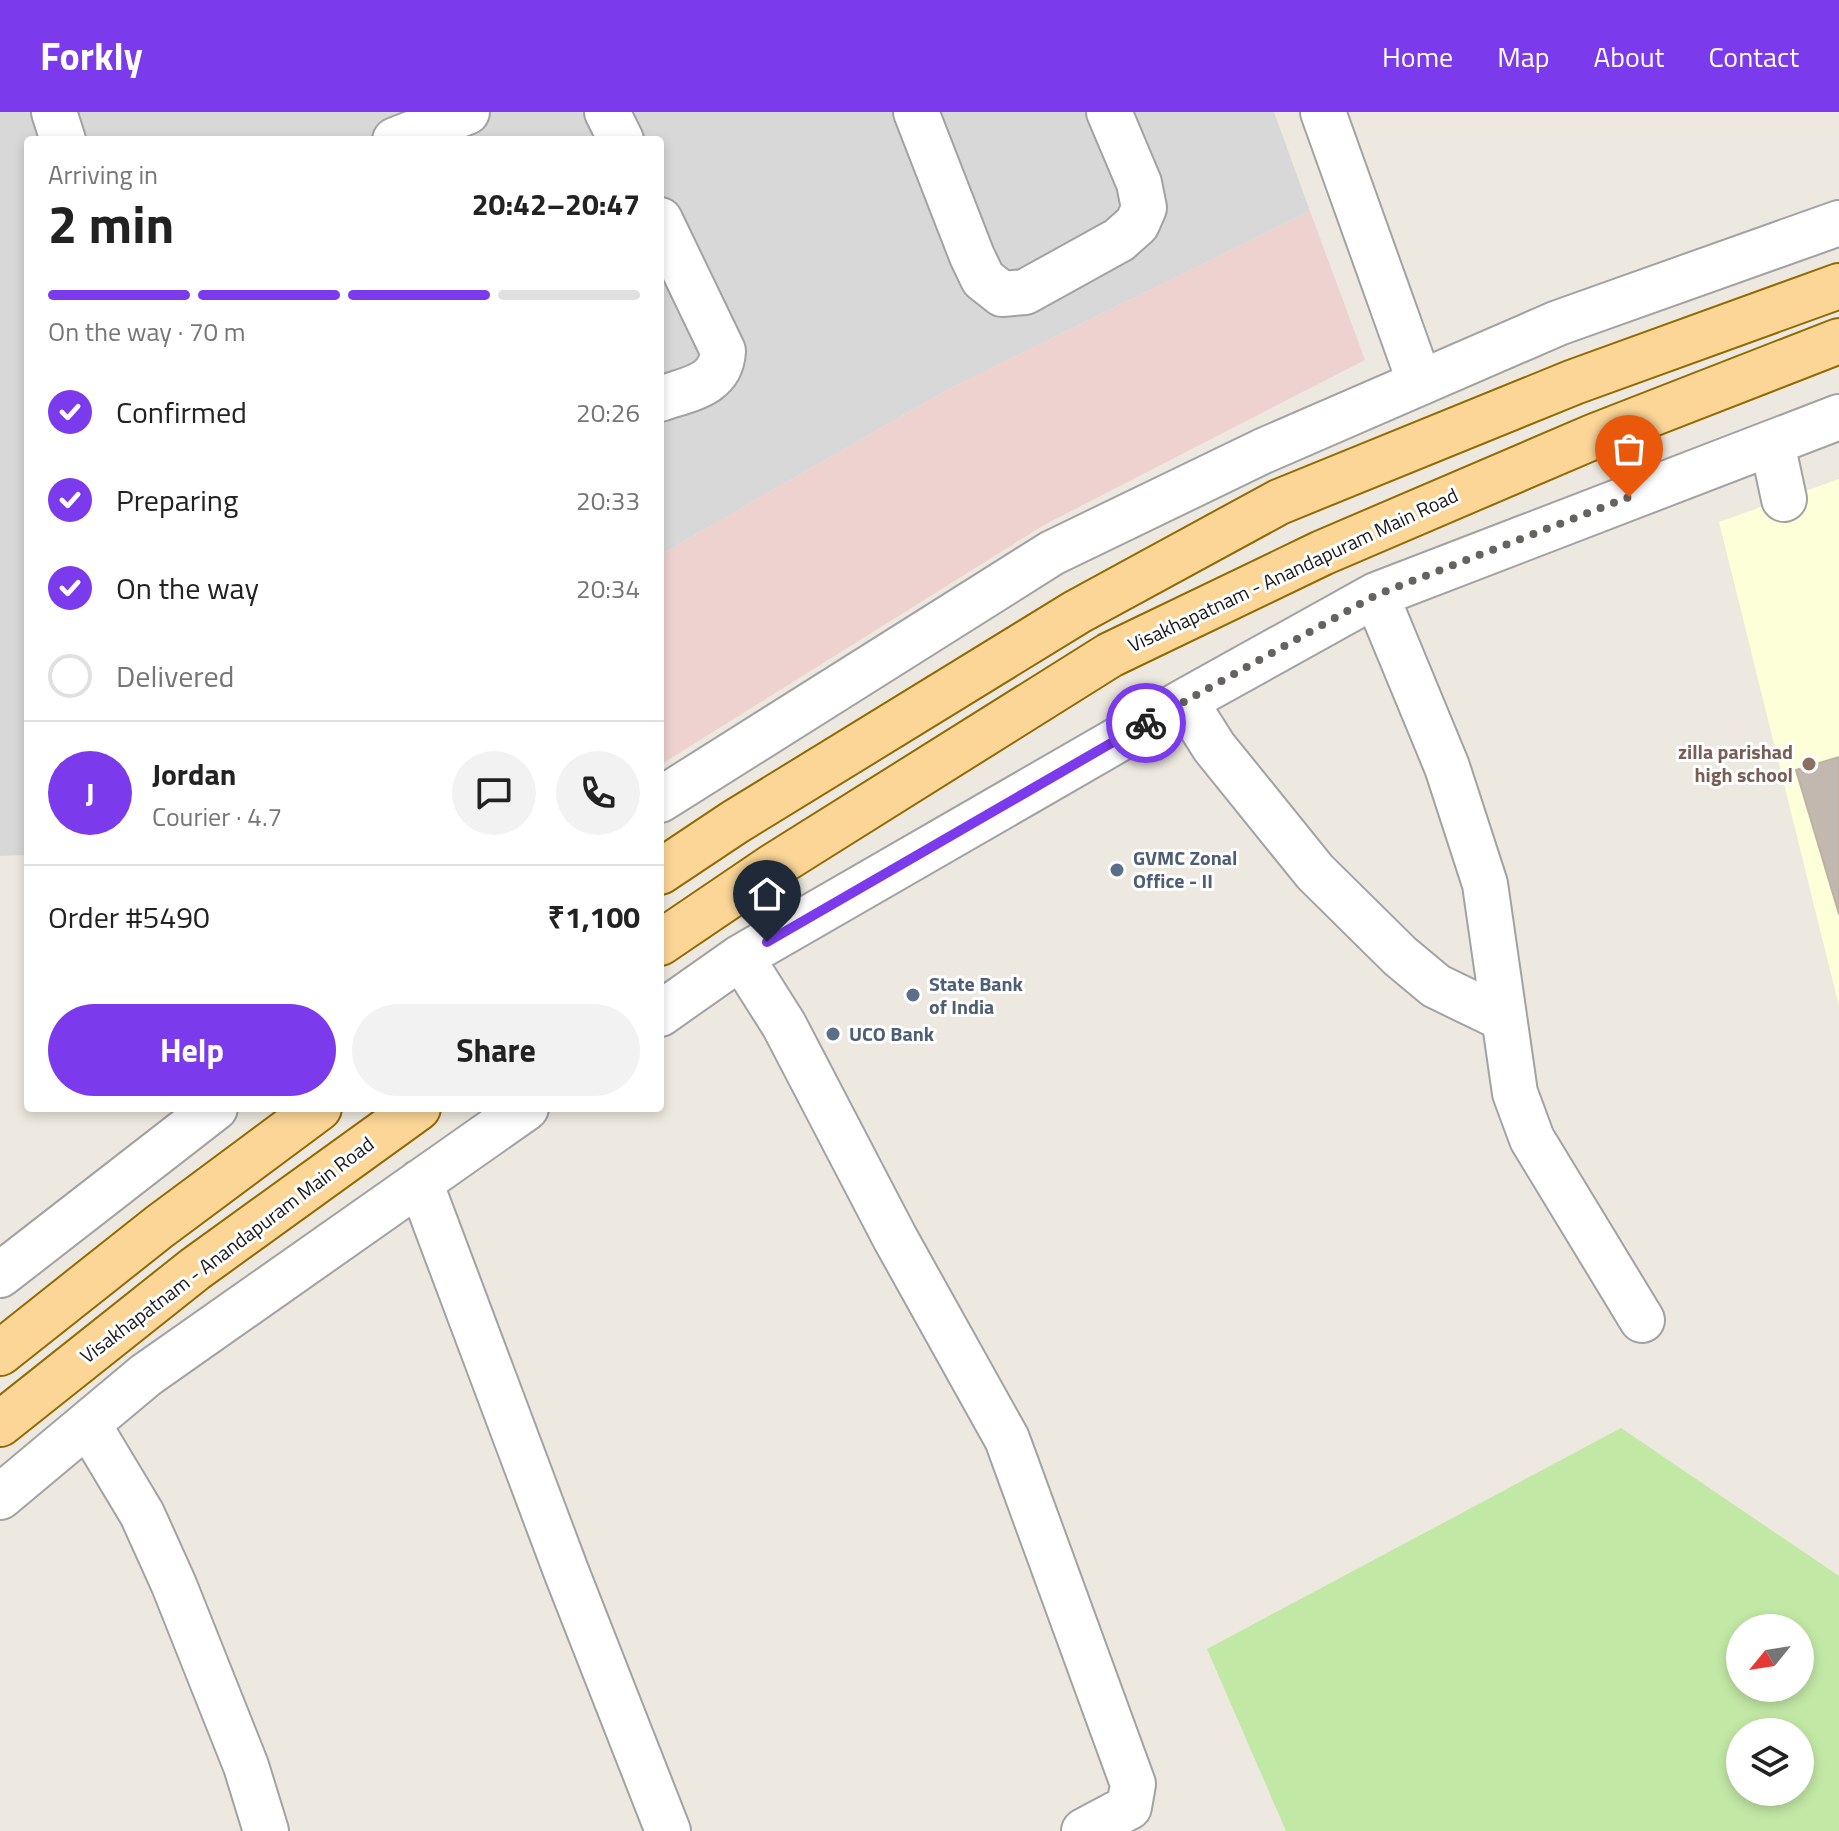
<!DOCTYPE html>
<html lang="en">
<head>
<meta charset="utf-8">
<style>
  body { margin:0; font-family:"Titillium Web",sans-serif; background:#f2f2f2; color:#222; height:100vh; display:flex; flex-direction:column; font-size:30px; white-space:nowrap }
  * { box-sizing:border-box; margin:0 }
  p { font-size:26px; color:#767676 }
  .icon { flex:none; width:44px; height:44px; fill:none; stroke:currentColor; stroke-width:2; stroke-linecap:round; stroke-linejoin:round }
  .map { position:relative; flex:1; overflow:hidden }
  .side { position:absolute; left:24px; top:24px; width:640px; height:976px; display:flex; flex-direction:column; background:#fff; border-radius:8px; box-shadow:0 4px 12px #0003 }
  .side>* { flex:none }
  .needle { width:52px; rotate:240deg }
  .fabs { position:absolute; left:1726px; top:1502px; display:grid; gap:16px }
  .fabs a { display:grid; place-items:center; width:88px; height:88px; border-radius:50%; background:#fff; box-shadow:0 4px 12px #0003; font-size:40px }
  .pin { position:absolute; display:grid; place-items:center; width:68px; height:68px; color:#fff; margin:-82px -34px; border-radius:50% 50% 50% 0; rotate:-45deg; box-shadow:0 0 8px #0007 }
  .pin .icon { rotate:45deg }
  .courier { position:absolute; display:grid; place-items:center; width:80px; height:80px; margin:-40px; border:6px solid #7c3aed; border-radius:50%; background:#fff; color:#222; box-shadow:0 2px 10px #0007 }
  .overview em { font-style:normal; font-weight:700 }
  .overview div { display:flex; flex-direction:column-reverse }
  .overview { display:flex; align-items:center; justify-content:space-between; height:136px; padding:0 24px }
  h1 { font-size:52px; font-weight:700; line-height:60px }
  .bar { display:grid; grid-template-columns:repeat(4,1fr); gap:12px 8px; align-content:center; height:96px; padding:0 24px }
  .bar i { height:10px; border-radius:6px; background:#e0e0e0 }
  .bar .on { background:#7c3aed }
  .bar p { grid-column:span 4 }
  .line { display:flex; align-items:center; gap:20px; padding:0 24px; border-top:2px solid #e0e0e0 }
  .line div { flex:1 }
  .round { display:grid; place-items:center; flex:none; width:84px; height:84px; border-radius:42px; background:#f2f2f2 }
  ol { padding:0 24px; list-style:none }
  li { display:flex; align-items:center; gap:24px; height:88px }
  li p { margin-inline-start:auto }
  li .icon { padding:8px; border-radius:50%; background:#7c3aed; color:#fff; stroke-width:4 }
  li:last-child { color:#767676 }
  li i { width:44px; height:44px; border:4px solid #e0e0e0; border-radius:50% }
  .primary-button { display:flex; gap:16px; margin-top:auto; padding:16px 24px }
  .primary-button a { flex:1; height:92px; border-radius:48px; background:#7c3aed; color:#fff; font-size:32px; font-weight:700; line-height:92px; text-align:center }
  .primary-button a+a { background:#f2f2f2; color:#222 }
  header { display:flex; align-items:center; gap:48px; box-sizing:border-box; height:112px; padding:0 40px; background:#7c3aed; color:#fff }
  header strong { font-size:38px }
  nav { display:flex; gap:44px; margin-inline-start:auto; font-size:28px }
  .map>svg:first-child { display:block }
</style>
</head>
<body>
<header>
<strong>Forkly</strong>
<nav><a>Home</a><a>Map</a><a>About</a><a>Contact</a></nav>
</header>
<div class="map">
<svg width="1839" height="1719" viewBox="0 0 1839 1719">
  <rect width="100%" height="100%" fill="#ede9e0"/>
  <!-- residential -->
  <path fill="#d9d8d8" d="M0 0H1274L1310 99 947 278 660 443V28H28V743L0 744Z"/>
  <!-- commercial -->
  <path fill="#eed2cf" d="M1310 99 1365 248 1044 413 660 653V443L947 278Z"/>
  <!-- education -->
  <path fill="#fcffd8" d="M1839 367V894L1719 410Z"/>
  <!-- grass -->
  <path fill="#c2e8a5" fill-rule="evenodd" d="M1621 1316 1839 1464V1719H1286L1207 1537ZM1740 1516H1800V1576H1740ZM1740 1620H1800V1680H1740Z"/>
  <!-- building -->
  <path fill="#c1b8b0" stroke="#beb1a3" stroke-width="2" d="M1839 645V802L1796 658Z"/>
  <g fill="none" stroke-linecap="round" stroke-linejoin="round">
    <defs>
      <path id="minor" d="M54 0 63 28
        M607 0 621 28
        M916 0 972 144 983 167 1002 182 1025 180 1119 128 1137 112 1144 96 1139 71 1109 0
        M1323 0 1420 271
        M395 28 467 0
        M660 108 723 239C721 274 688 277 660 287
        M1772 331 1784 387
        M1376 483 1447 655 1485 772 1515 981 1532 1027 1642 1208
        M1185 589 1214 635 1315 760 1400 844 1436 874 1502 906
        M660 688 1052 441 1263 339 1558 211 1839 111
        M741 845 784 913 895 1126 1007 1327 1133 1672 1129 1695 1084 1719
        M660 902 741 845 1185 589 1376 483 1839 305
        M420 1070 566 1459 668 1719
        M0 1163 215 996
        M88 1312 142 1402 174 1473 246 1654 266 1719
        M0 1385 146 1263 526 996"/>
      <path id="major" d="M660 760 735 710 1077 500 1279 390 1574 270 1839 174
        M660 831 772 755 1110 543 1322 441 1595 324 1839 229
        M0 1241 159 1115 319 996
        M0 1312 195 1157 418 996"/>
    </defs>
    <!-- minor casing -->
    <use href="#minor" stroke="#a2a2a2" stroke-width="48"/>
    <!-- major casing -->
    <use href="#major" stroke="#926a01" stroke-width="48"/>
    <!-- minor -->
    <use href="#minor" stroke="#fff" stroke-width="44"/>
    <!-- major -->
    <use href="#major" stroke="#fbd697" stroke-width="44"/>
  </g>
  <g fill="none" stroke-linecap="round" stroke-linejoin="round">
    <!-- done -->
    <path stroke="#646360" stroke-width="8" stroke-dasharray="0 14.4" d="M1146 611 1376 483 1629 385"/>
    <!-- route -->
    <path stroke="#7c3aed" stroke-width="10" d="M767 830 1146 611"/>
  </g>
  <!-- markers -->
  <circle fill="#8d6e63" stroke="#fff" stroke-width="3" cx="1809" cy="652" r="8"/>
  <g fill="#5c6f8a" stroke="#fff" stroke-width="3">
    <circle cx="1117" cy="758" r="8"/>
    <circle cx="913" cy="883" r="8"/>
    <circle cx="833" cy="922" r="8"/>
  </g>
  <g text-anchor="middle" stroke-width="6" stroke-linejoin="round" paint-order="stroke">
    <!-- street labels -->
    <g font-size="20" fill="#1b1b1b" stroke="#fff">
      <text transform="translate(1293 458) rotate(-25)" y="7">Visakhapatnam - Anandapuram Main Road</text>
      <text transform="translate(227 1138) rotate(-37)" y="7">Visakhapatnam - Anandapuram Main Road</text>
    </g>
    <!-- education labels -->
    <g font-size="20" font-weight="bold" fill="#785e54" stroke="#fff" text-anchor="end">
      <text x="1793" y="647">zilla parishad<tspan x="1793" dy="23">high school</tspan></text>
    </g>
    <!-- service labels -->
    <g font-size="20" font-weight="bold" fill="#4e5e75" stroke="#fff" text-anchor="start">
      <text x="1133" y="753">GVMC Zonal<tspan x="1133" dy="23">Office - II</tspan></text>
      <text x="929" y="879">State Bank<tspan x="929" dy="23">of India</tspan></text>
      <text x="849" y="929">UCO Bank</text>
    </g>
  </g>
</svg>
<div class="fabs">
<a><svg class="needle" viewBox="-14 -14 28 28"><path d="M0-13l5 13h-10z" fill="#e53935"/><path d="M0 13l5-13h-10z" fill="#767676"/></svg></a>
<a><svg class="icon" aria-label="layers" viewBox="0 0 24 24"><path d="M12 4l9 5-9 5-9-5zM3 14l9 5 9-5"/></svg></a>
</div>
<div class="pin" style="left:1629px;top:385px;background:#ea580c"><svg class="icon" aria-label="bag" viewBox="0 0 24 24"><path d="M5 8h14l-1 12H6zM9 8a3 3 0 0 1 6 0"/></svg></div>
<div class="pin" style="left:767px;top:830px;background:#1f2937"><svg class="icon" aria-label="home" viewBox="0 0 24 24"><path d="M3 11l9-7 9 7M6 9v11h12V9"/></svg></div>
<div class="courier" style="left:1146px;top:611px"><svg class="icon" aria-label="bike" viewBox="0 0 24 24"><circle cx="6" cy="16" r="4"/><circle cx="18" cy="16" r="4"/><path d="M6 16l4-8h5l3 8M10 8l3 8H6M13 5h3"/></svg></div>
<section class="side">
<div class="overview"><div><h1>2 min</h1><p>Arriving in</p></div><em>20:42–20:47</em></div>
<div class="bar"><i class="on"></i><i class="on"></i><i class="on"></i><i></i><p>On the way · 70 m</p></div>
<ol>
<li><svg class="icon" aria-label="check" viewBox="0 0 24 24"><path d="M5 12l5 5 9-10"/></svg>Confirmed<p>20:26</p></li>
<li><svg class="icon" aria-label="check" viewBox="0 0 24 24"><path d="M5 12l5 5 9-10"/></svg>Preparing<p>20:33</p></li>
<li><svg class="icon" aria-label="check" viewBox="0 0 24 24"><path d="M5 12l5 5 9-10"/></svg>On the way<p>20:34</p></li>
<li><i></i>Delivered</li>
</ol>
<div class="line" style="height:144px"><b class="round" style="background:#7c3aed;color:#fff">J</b><div><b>Jordan</b><p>Courier · 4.7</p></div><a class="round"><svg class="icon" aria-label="chat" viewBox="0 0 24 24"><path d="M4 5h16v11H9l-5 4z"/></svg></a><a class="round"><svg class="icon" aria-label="phone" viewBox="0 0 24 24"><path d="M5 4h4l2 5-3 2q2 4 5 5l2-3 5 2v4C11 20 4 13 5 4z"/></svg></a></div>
<div class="line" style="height:104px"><div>Order #5490</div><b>₹1,100</b></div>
<div class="primary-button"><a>Help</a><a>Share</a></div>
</section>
</div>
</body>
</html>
